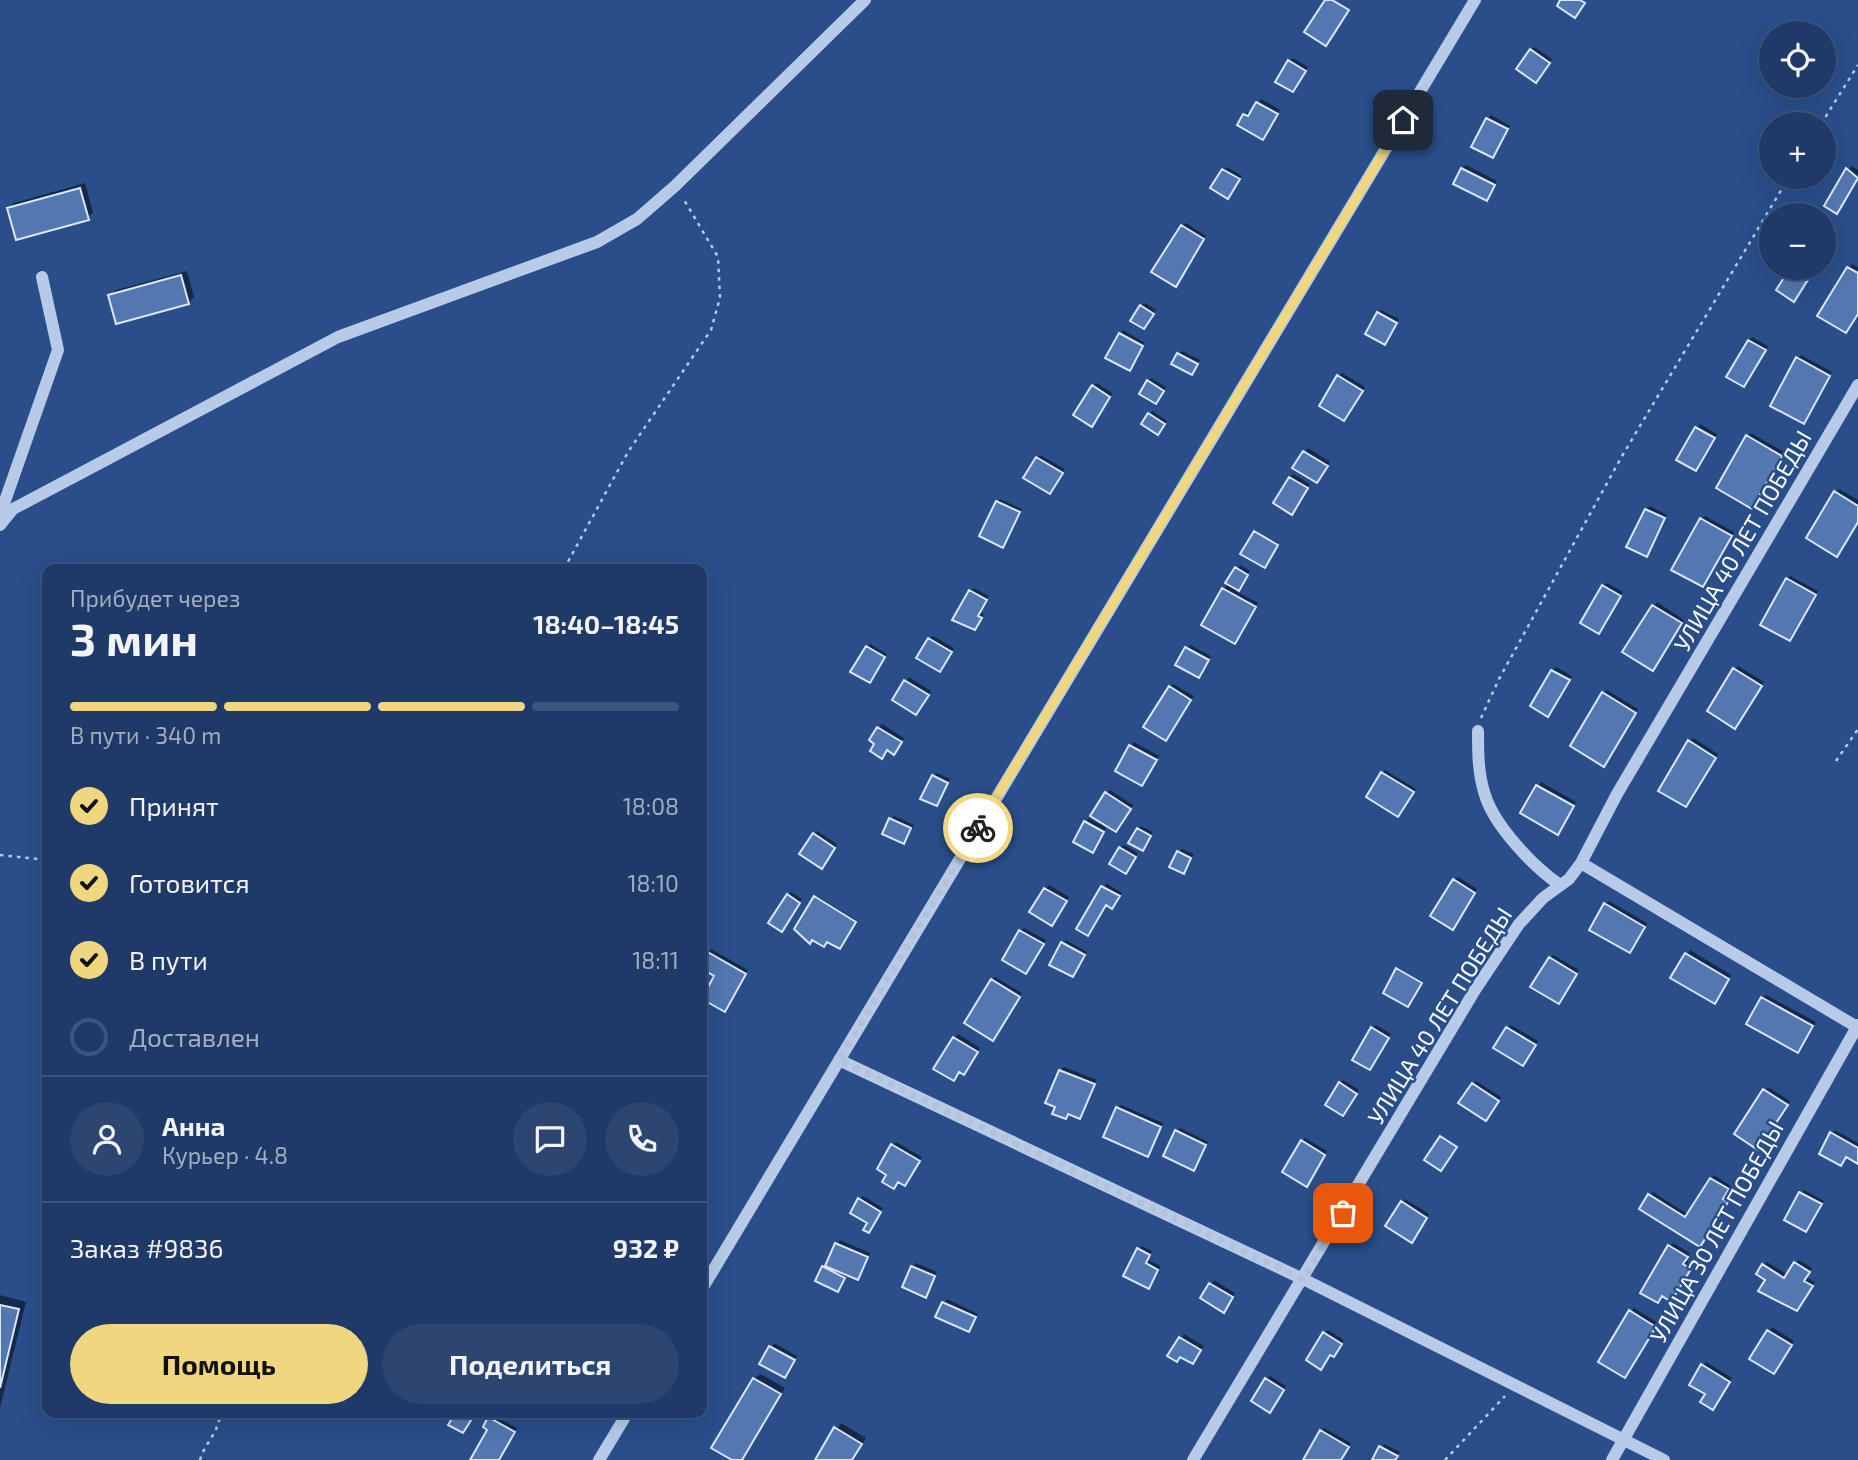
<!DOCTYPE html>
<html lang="ru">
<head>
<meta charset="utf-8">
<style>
  body { margin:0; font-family:"Exo 2",sans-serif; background:#2c4571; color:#f1f3f6; height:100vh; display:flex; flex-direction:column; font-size:26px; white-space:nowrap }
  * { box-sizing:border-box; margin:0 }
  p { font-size:23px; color:#a1adc0 }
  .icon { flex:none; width:38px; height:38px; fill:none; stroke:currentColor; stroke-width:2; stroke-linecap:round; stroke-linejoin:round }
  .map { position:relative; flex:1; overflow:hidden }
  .sheet { position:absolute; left:42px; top:564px; width:665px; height:854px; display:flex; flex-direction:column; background:#1f3a68; border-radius:14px; box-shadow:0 7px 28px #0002,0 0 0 2px #3c547c }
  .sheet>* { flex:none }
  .controls { position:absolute; left:1759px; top:21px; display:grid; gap:14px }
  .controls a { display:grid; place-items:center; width:77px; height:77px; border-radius:50%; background:#1f3a68; box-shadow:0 7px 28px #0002,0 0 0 2px #3c547c; font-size:35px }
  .pin { position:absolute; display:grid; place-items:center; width:60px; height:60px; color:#fff; margin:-30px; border-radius:14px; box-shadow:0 4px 10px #0006 }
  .courier { position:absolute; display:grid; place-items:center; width:70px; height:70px; margin:-35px; border:5px solid #f0d67e; border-radius:50%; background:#fff; color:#222; box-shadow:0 2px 9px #0007 }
  .summary em { font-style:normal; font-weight:700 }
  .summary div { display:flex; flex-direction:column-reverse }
  .summary { display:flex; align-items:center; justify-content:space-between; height:119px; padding:0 28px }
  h1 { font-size:46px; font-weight:700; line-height:52px }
  .bar { display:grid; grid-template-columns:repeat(4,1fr); gap:10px 7px; align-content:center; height:84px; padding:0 28px }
  .bar i { height:9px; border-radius:5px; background:#3c547c }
  .bar .on { background:#f0d67e }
  .bar p { grid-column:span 4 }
  .line { display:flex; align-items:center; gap:18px; padding:0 28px; border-top:2px solid #3c547c }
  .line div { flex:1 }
  .round { display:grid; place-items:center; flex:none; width:74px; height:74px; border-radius:37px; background:#2c4571 }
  ol { padding:0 28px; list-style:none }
  li { display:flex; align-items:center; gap:21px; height:77px }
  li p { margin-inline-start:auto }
  li .icon { padding:7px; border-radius:50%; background:#f0d67e; color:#111; stroke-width:4 }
  li:last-child { color:#a1adc0 }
  li i { width:38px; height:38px; border:4px solid #3c547c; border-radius:50% }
  .cta { display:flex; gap:14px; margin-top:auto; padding:14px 28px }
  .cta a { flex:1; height:80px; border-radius:42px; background:#f0d67e; color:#111; font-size:28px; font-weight:700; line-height:80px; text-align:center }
  .cta a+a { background:#2c4571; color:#f1f3f6 }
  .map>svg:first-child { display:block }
</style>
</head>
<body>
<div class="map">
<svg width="1858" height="1460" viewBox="0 0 1858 1460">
  <rect width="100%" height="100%" fill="#294e8a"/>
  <!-- shadow -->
  <path fill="#0007" d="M1534 47 1552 59 1539 77 1531 50Z
    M1293 58 1308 67 1296 87 1289 61Z
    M1261 99 1280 110 1266 134 1244 115 1248 112 1251 113Z
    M1491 115 1510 126 1493 156 1487 119Z
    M1466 165 1497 181 1487 199 1462 169Z
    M1851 166 1858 170V178L1840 208 1826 205Z
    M1227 167 1242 176 1231 194 1223 170Z
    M85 183 93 212 88 218 9 208 14 203Z
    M1186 223 1206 236 1179 281 1182 226Z
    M1852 264 1858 268V314L1846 331 1820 315Z
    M1792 268H1815L1797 296 1778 290Z
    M187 271 194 297 188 303 110 295 116 290Z
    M1145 303 1156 310 1147 323 1141 306Z
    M1381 310 1399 319 1385 342 1378 313Z
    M1123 330 1145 343 1133 366 1120 334Z
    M1752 337 1768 346 1744 385 1749 341Z
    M1182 351 1200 360 1192 373 1178 354Z
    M1801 355 1832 372 1803 422 1797 359Z
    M1342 373 1365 387 1347 415 1339 376Z
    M1151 378 1166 387 1159 399 1148 381Z
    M1097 383 1112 393 1095 422 1093 386Z
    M1152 411 1167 421 1158 433 1149 415Z
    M1700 424 1717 434 1699 465 1679 459Z
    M1751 433 1784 452 1755 503 1747 437Z
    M1308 448 1330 462 1320 478 1294 468Z
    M1040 455 1065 469 1053 488 1037 458Z
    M1293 474 1310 484 1295 509 1290 478Z
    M1839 489 1858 500V521L1836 493Z
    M1000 499 1022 509 1002 546 997 502Z
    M1650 506 1667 515 1650 551 1646 510Z
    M1705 516 1734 532 1703 585 1701 519Z
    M1256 531 1278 543 1266 565 1255 532Z
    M1240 565 1250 571 1236 591 1258 603 1238 638 1224 589Z
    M1790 576 1818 591 1790 639 1787 579Z
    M1607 583 1623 592 1602 628 1603 586Z
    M974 588 989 596 980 612 984 614 975 628 970 591Z
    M1657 602 1684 620 1656 666 1625 652Z
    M933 636 954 648 943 666 929 639Z
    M870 644 887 654 870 681 867 647Z
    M1190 645 1211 656 1202 673 1187 648Z
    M1738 666 1764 682 1735 727V669Z
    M1556 667 1572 676 1548 715 1552 671Z
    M909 677 931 691 916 713 894 699Z
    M1173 684 1194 696 1166 739 1170 687Z
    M1607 690 1638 709 1607 761 1603 693Z
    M882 724 904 738 897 749 871 740Z
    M1693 738 1718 754 1689 802V742Z
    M1134 742 1159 756 1145 780 1117 770Z
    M1385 770 1416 789 1398 815 1382 774Z
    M937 773 950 779 936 804 933 776Z
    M1541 782 1576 802 1561 829 1523 812Z
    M1110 790 1133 805 1119 826 1106 794Z
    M894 816 914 825 904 842 891 819Z
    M1089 818 1106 828 1096 847 1075 841Z
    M1141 826 1153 832 1146 845 1138 829Z
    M817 831 837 844 825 864 814 834Z
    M1124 845 1138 853 1126 872 1120 848Z
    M1182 849 1194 854 1183 872 1178 852Z
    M1458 877 1477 889 1456 925 1454 880Z
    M1106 883 1122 893 1116 903 1107 904 1088 934Z
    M1049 885 1069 897 1055 920 1045 889Z
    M791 892 802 899 785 926 788 895Z
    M817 896 856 920 839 947 816 898Z
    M1609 901 1647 923 1633 948 1605 904Z
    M1024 928 1046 940 1026 972 1021 931Z
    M1066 940 1087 952 1073 975 1062 944Z
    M711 949 748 970 724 1010 702 997V981L711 986 717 975 702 967Z
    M1690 950 1731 975 1718 998 1673 977Z
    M1553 955 1579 970 1562 998 1550 958Z
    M1399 968 1422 982 1409 1004 1398 969Z
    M995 977 1022 993 993 1039 992 980Z
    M1766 995 1816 1022 1798 1051 1762 998Z
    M1376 1025 1391 1034 1373 1065 1372 1028Z
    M1511 1025 1538 1041 1526 1061 1508 1029Z
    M958 1034 980 1048 967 1069 936 1068Z
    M702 1043 707 1045 702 1054Z
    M1064 1067 1097 1080 1080 1118 1055 1112 1060 1071Z
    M1343 1080 1359 1090 1346 1111 1340 1083Z
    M1476 1081 1501 1097 1489 1116 1473 1084Z
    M1768 1087 1790 1101 1761 1145 1736 1134Z
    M1121 1105 1163 1123 1150 1151 1117 1108Z
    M1180 1128 1208 1142 1193 1168 1177 1132Z
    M1835 1130 1858 1143V1162L1846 1156 1832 1133Z
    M1305 1138 1327 1151 1310 1181 1302 1141Z
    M896 1142 922 1157 905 1184 892 1146Z
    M1714 1175 1731 1186 1726 1195 1730 1198 1700 1245 1650 1196 1653 1192 1689 1215Z
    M1804 1190 1824 1201 1806 1229 1801 1193Z
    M863 1196 883 1208 872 1227 860 1199Z
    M1405 1199 1429 1214 1415 1237 1402 1202Z
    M840 1240 870 1253 861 1275 857 1278 847 1274 841 1287 824 1267Z
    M1673 1243 1690 1253 1685 1260 1693 1265 1674 1296 1670 1246Z
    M1142 1246 1152 1251 1148 1260 1161 1266 1148 1287 1138 1249Z
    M1799 1260 1812 1268 1806 1277 1815 1282 1800 1306 1767 1279 1764 1265 1767 1262 1788 1275Z
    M916 1263 937 1272 925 1295 913 1267Z
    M1214 1280 1235 1293 1227 1308 1202 1298Z
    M0 1295 26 1302 0 1408Z
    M947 1299 978 1314 968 1330 937 1316Z
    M1634 1308 1658 1323 1628 1372 1631 1312Z
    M1772 1327 1794 1341 1777 1368 1752 1358Z
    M1328 1330 1344 1340 1334 1355 1324 1333Z
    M1184 1334 1204 1346 1196 1359 1170 1356Z
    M774 1343 797 1356 785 1376 762 1363Z
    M1706 1362 1732 1378 1713 1408 1702 1366Z
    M760 1374 785 1388 744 1457 735 1460 754 1379Z
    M1270 1376 1286 1386 1273 1408 1266 1379Z
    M458 1412 475 1413 466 1428 451 1424Z
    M493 1415 517 1428 499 1460H468H472L490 1429 485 1426Z
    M841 1423 866 1438 853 1460H817Z
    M1324 1428 1351 1443 1341 1460H1305Z
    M1384 1444 1400 1452 1395 1460H1374Z"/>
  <!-- building -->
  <path fill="#5277b1" stroke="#dbe6f7" stroke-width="2" d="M1325 0H1332L1349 10 1326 46 1304 32Z
    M1560 0H1580L1585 3 1575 18 1557 6Z
    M1530 49 1550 63 1536 83 1516 69Z
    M1288 60 1306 71 1293 92 1275 82Z
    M1256 102 1278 114 1263 140 1237 125 1243 114 1248 116Z
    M1486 118 1508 129 1493 158 1471 147Z
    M1461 168 1495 185 1487 201 1453 184Z
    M1846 168 1858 178 1837 214 1824 206Z
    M1222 169 1240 179 1228 199 1210 188Z
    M80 188 89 220 16 240 7 208Z
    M1181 225 1204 239 1176 287 1151 272Z
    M1847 267 1858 273V314L1846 333 1817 316Z
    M1790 268 1814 270 1794 302 1776 290Z
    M181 275 189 304 116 324 108 295Z
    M1140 305 1154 314 1144 329 1130 321Z
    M1377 312 1397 323 1385 345 1365 334Z
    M1119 333 1143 346 1130 371 1105 358Z
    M1748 340 1766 350 1744 387 1726 377Z
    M1177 353 1198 364 1192 375 1171 364Z
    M1796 357 1830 376 1804 424 1770 406Z
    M1337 375 1363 391 1344 421 1319 406Z
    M1147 380 1164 391 1156 404 1139 394Z
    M1092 385 1110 397 1092 427 1073 415Z
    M1148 413 1165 424 1158 435 1141 424Z
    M1695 427 1715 438 1696 471 1676 460Z
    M1746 435 1782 456 1752 509 1716 488Z
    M1303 451 1328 466 1317 483 1292 468Z
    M1036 457 1063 473 1050 494 1023 478Z
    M1289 477 1308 488 1292 515 1273 503Z
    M1834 491 1858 506V522L1837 557 1806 538Z
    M996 501 1020 512 1003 548 979 536Z
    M1645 509 1665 518 1647 557 1626 547Z
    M1700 518 1732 536 1703 587 1671 570Z
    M1254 531 1278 545 1265 568 1240 554Z
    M1235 567 1248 575 1239 591 1225 583Z
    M1786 578 1816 595 1790 641 1760 625Z
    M1602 585 1621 596 1599 634 1580 623Z
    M1222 588 1256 607 1235 644 1201 625Z
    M969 590 987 600 978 616 982 618 975 630 952 620Z
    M1652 605 1682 623 1653 671 1622 652Z
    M928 638 952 652 940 672 916 658Z
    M866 646 885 657 870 683 850 672Z
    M1185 647 1209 660 1199 678 1175 665Z
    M1733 668 1762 686 1735 729 1707 711Z
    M1551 670 1570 680 1548 717 1530 706Z
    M904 680 929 695 916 715 892 700Z
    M1169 686 1191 700 1166 741 1143 727Z
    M1602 692 1636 713 1604 767 1570 746Z
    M877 727 902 742 894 755 887 750 882 759 870 751 874 744 869 740Z
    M1688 740 1716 758 1686 807 1658 791Z
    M1129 745 1157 760 1142 786 1115 771Z
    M1381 772 1414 792 1398 817 1366 797Z
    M932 775 948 783 937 806 920 799Z
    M1536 785 1574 806 1558 835 1520 813Z
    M1105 792 1131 809 1116 832 1090 816Z
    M889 818 911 828 904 844 882 834Z
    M1084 821 1104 832 1093 853 1073 842Z
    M1137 828 1151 836 1143 851 1128 843Z
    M813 833 835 848 822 869 799 854Z
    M1119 847 1136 857 1126 874 1109 864Z
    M1177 851 1191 858 1184 874 1169 867Z
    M1453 879 1475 893 1453 930 1430 916Z
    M1101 886 1120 896 1112 909 1106 905 1088 936 1076 929Z
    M1044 888 1067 901 1052 926 1029 912Z
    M787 894 800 903 782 932 768 923Z
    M814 896 856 922 840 949 827 942 824 947 812 940 810 944 794 929Z
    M1604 903 1645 927 1630 953 1589 930Z
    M1019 930 1044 944 1026 974 1002 960Z
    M1061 942 1085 955 1073 977 1049 965Z
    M706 951 746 974 725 1012 702 999V986L707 989 714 976 702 969Z
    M1685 953 1729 979 1715 1004 1670 978Z
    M1549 957 1577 974 1559 1004 1530 987Z
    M1396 968 1422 983 1408 1007 1383 993Z
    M991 979 1020 997 993 1041 964 1023Z
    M1761 997 1813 1026 1798 1053 1746 1024Z
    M1371 1027 1389 1038 1370 1070 1352 1060Z
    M1506 1027 1536 1045 1523 1066 1493 1048Z
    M953 1037 978 1052 964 1075 959 1072 954 1081 933 1069Z
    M1059 1070 1095 1084 1080 1119 1068 1114 1066 1119 1052 1114 1055 1107 1045 1103Z
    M1339 1082 1357 1094 1343 1116 1325 1105Z
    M1472 1083 1499 1101 1486 1121 1458 1103Z
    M1763 1089 1788 1105 1758 1150 1734 1134Z
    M1116 1107 1161 1127 1148 1157 1103 1137Z
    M1175 1130 1206 1145 1194 1171 1163 1156Z
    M1830 1132 1858 1148V1164L1846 1157 1841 1166 1819 1154Z
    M1440 1136 1457 1147 1441 1171 1424 1160Z
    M1301 1140 1325 1155 1307 1187 1282 1172Z
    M891 1144 920 1161 905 1186 898 1182 894 1189 882 1182 886 1175 877 1169Z
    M1710 1178 1729 1189 1723 1199 1728 1202 1700 1247 1639 1209 1648 1194 1685 1217Z
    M1799 1192 1822 1204 1806 1232 1784 1220Z
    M858 1198 881 1212 869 1233 863 1230 867 1223 850 1213Z
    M1401 1201 1427 1218 1412 1243 1385 1226Z
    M835 1243 868 1257 858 1280 825 1266Z
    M1668 1245 1688 1257 1683 1264 1691 1269 1671 1302 1662 1296 1658 1303 1640 1293Z
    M1137 1248 1150 1255 1146 1263 1158 1270 1149 1289 1123 1276Z
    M1794 1262 1810 1272 1804 1281 1813 1286 1797 1311 1758 1291 1765 1280 1756 1274 1762 1264 1784 1278Z
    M822 1266 845 1278 838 1292 815 1281Z
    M911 1266 935 1276 926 1298 902 1287Z
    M1209 1283 1233 1297 1224 1313 1200 1298Z
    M942 1302 976 1317 969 1332 935 1317Z
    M0 1305 19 1309 0 1388Z
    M1629 1310 1656 1327 1625 1378 1598 1362Z
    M1767 1330 1792 1345 1774 1374 1749 1359Z
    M1323 1332 1342 1344 1334 1357 1330 1355 1321 1370 1306 1360Z
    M1179 1337 1201 1350 1193 1364 1180 1357 1177 1362 1167 1356Z
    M769 1346 795 1360 785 1378 759 1364Z
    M1701 1364 1730 1382 1713 1410 1700 1402 1705 1394 1689 1385Z
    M753 1378 781 1394 742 1460H732L711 1448Z
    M1265 1378 1284 1390 1270 1413 1251 1401Z
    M456 1412 473 1417 463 1433 448 1425Z
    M488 1417 515 1432 499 1460H470L487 1430 483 1427Z
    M834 1427 862 1444 852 1460H815Z
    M1320 1430 1349 1447 1341 1460H1303Z
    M1379 1446 1398 1456 1395 1460H1372Z"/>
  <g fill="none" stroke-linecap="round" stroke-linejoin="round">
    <!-- path -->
    <path stroke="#b7cbe9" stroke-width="2.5" stroke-dasharray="3.5 5" stroke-linecap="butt" d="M1821 124 1858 65
      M564 569 628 452 711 330 720 298 718 257 683 198
      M1481 718 1499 679 1622 456 1789 177
      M1836 761 1858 729
      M0 855 47 860
      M200 1460C205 1442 220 1432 220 1412
      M1445 1460 1505 1396"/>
    <!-- minor -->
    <path stroke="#b7cbe9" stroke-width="12" d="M0 515 58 350 42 277
      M0 525 13 509 338 337 597 242 637 219 675 186 865 0
      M1478 731C1478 753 1478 774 1485 795 1495 827 1534 867 1560 885
      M1581 863 1857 1027
      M839 1060 1303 1279 1664 1460
      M702 1289 1475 0
      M599 1460 628 1412
      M1193 1460 1475 990 1519 924 1543 898 1569 879 1581 863 1617 794 1858 385
      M1612 1460 1858 1025"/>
  </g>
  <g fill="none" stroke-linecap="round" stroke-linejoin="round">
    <!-- done -->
    <path stroke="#b4c1d6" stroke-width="7" stroke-dasharray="0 12.6" d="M978 828 839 1060 1303 1279 1343 1213"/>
    <!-- route -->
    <path stroke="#f0d67e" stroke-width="9" d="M978 828 1403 120"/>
  </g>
  <g text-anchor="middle" stroke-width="5" stroke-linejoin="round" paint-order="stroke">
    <!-- street labels -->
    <g font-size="23" fill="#fff" stroke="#294e8a">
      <text transform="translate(1743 541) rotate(-60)" y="8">УЛИЦА 40 ЛЕТ ПОБЕДЫ</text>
      <text transform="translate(1440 1016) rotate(-58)" y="8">УЛИЦА 40 ЛЕТ ПОБЕДЫ</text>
      <text transform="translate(1717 1232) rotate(-61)" y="8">УЛИЦА 30 ЛЕТ ПОБЕДЫ</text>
    </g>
  </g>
</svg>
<div class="controls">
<a><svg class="icon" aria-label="locate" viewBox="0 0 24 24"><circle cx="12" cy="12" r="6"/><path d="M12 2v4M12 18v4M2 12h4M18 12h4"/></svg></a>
<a>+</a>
<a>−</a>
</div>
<div class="pin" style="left:1343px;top:1213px;background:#ea580c"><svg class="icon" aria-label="bag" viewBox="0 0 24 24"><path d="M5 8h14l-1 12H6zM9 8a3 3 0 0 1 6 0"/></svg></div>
<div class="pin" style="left:1403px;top:120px;background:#1f2937"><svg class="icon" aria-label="home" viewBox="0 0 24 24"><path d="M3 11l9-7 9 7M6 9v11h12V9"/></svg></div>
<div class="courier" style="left:978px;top:828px"><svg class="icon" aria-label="bike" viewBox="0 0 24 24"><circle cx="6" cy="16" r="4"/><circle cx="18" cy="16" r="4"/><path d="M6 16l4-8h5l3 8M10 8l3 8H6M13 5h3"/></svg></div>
<section class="sheet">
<div class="summary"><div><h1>3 мин</h1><p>Прибудет через</p></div><em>18:40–18:45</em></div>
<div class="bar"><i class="on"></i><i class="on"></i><i class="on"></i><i></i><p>В пути · 340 m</p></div>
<ol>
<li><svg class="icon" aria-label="check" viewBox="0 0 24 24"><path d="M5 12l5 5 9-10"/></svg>Принят<p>18:08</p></li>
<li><svg class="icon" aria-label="check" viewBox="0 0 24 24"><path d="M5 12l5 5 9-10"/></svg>Готовится<p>18:10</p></li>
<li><svg class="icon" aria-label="check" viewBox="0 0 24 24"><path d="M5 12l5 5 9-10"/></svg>В пути<p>18:11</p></li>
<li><i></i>Доставлен</li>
</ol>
<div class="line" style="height:126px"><a class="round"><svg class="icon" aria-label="person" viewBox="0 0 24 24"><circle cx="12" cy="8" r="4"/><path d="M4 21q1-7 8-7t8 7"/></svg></a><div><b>Анна</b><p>Курьер · 4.8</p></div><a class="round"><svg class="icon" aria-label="chat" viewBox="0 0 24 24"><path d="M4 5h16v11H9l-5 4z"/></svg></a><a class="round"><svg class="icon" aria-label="phone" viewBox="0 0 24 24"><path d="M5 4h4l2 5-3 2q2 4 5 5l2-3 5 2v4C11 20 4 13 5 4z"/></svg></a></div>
<div class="line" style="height:91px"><div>Заказ #9836</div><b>932 ₽</b></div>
<div class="cta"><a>Помощь</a><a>Поделиться</a></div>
</section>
</div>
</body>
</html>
